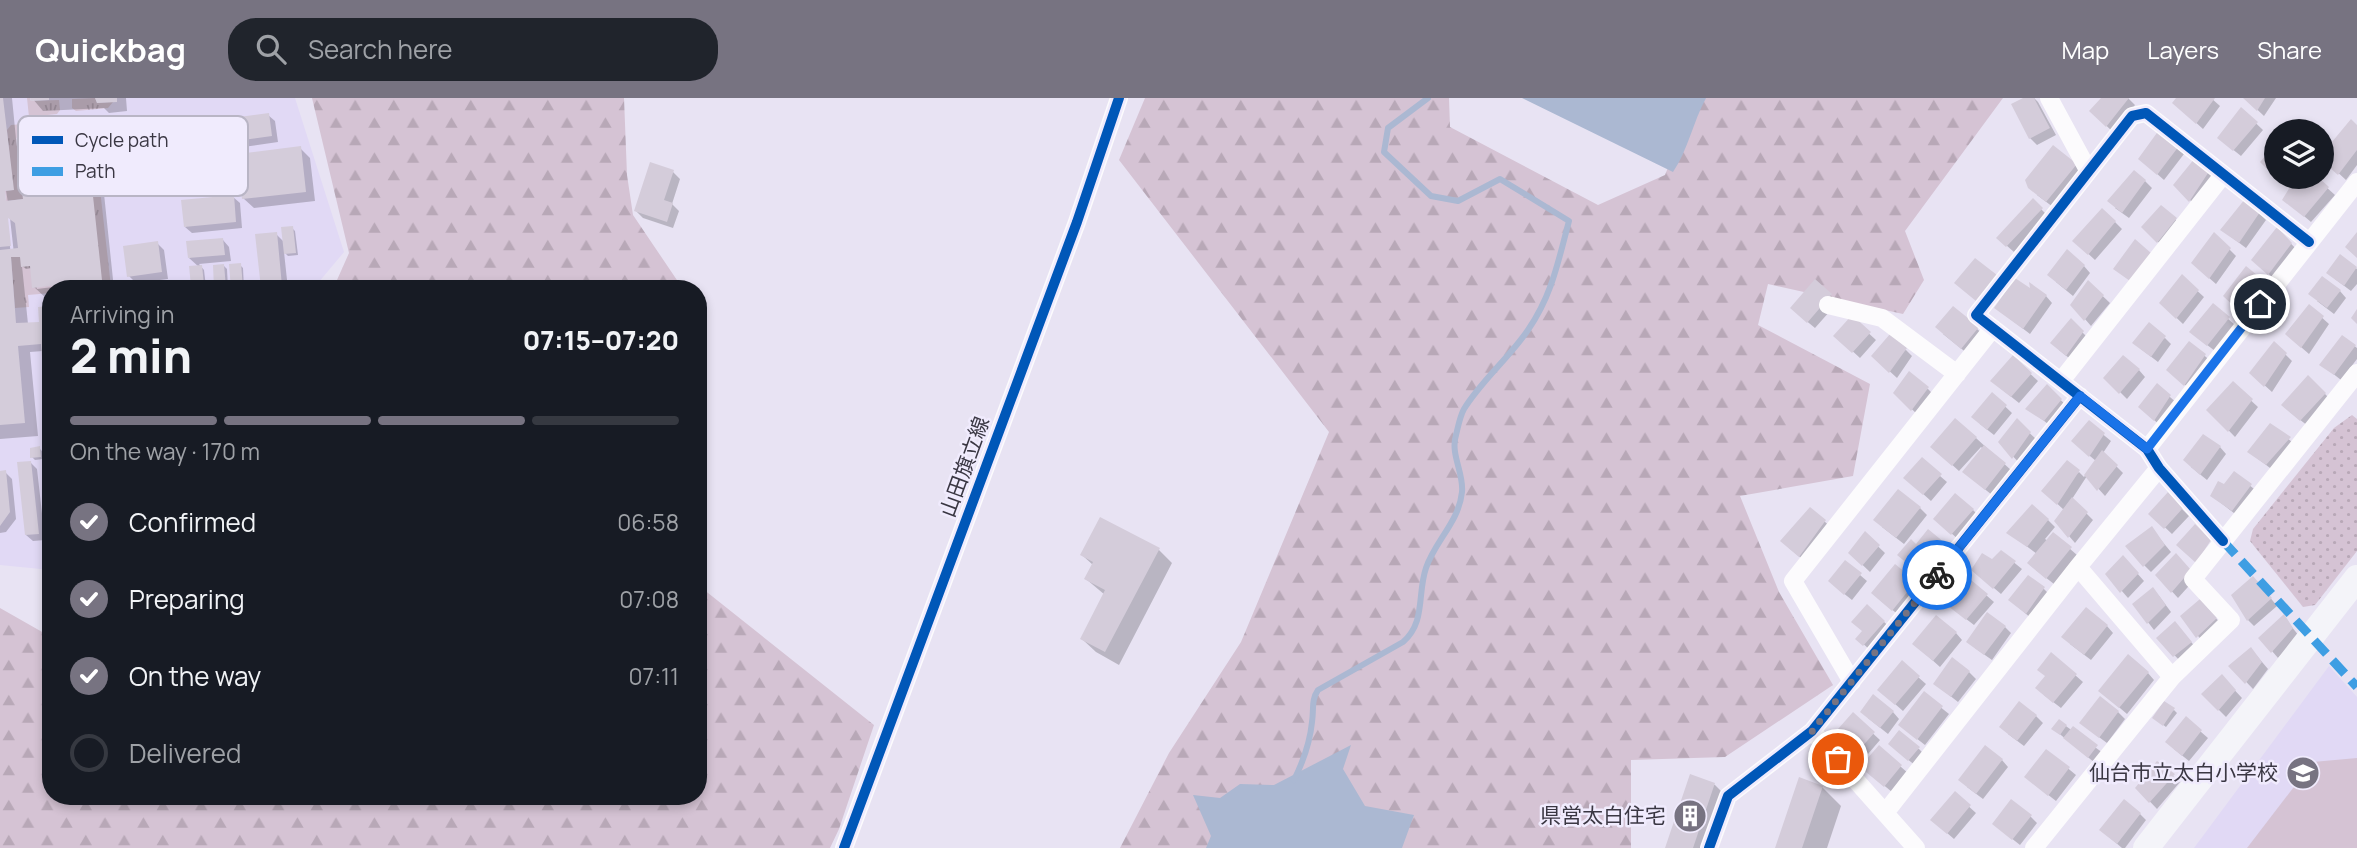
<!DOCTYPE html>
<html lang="en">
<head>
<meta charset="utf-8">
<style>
  body { margin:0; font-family:Manrope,"Noto Sans JP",sans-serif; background:#20242c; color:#f1f3f6; height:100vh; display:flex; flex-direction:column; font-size:26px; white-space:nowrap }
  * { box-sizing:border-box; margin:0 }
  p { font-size:23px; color:#9ea1a6 }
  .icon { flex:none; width:38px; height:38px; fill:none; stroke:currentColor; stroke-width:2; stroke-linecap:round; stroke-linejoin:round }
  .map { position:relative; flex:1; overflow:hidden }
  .drawer { position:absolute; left:42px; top:182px; width:665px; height:525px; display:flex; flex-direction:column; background:#171b24; border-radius:28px; box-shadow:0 4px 10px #0003 }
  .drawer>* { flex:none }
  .fabs { position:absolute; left:2264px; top:21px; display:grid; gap:14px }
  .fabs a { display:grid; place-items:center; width:70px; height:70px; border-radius:50%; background:#171b24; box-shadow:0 4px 10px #0003; font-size:35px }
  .pin { position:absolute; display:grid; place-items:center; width:60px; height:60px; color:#fff; margin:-30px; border:4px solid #fff; border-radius:50%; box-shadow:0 2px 7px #0007 }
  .courier { position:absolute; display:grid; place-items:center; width:70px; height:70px; margin:-35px; border:5px solid #1a73e8; border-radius:50%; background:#fff; color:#222; box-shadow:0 2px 9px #0007 }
  .head em { font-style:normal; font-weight:800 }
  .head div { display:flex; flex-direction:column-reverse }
  .head { display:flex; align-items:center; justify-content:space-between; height:119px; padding:0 28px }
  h1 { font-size:46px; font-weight:800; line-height:52px }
  .bar { display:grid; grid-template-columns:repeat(4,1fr); gap:10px 7px; align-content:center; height:84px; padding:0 28px }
  .bar i { height:9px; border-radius:5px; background:#363941 }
  .bar .on { background:#777381 }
  .bar p { grid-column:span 4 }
  ol { padding:0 28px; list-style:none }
  li { display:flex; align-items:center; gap:21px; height:77px }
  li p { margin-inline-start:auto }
  li .icon { padding:7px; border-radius:50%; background:#777381; color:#fff; stroke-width:4 }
  li:last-child { color:#9ea1a6 }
  li i { width:38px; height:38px; border:4px solid #363941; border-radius:50% }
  header { display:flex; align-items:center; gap:42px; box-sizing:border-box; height:98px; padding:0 35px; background:#777381; color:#fff }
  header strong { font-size:33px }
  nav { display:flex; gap:38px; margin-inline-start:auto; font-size:24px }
  .search { width:490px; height:63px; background:#20242c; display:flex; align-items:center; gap:18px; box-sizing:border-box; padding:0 24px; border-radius:28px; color:#9ea1a6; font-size:26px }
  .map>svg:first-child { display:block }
</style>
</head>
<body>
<header>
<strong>Quickbag</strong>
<div class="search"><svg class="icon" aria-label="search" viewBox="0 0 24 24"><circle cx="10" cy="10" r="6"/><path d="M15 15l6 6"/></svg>Search here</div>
<nav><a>Map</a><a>Layers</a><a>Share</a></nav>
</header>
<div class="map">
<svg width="2357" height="750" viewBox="0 0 2357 750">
  <defs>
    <pattern id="grass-tufts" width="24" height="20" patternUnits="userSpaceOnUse" patternTransform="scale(1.75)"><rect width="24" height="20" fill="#d5c3d4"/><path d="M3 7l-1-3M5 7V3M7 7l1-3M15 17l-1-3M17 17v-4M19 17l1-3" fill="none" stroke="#b8a8b7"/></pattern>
    <pattern id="forest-firs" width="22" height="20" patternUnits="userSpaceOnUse" patternTransform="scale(1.75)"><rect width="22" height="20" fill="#d5c3d4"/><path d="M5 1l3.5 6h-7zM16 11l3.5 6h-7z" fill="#b8a8b7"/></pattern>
    <pattern id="park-dots" width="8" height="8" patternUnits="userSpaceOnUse" patternTransform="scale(1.75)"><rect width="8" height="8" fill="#d5c3d4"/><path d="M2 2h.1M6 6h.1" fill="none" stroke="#b8a8b7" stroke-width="1.8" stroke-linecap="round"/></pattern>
  </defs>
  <rect width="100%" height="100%" fill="#e8e3f3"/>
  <!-- built -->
  <path fill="#e1d9f5" d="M0 0H295L344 154 313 191H51V472L0 467Z
    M2329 568 2357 599V750H2194Z"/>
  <!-- grass -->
  <path fill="url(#grass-tufts)" d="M27 0H30L31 3 59 2 60 12 57 16 29 19Z
    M95 0 97 5 113 4 108 10 76 13 72 10V1Z
    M92 20 111 189 71 191 70 185 101 182 86 33 70 34 68 22Z
    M59 23 60 35 16 40 23 101 6 103 5 93 13 92 7 32 11 27Z
    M11 159H20L59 187 60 191H51V195L28 197 29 209 15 210Z"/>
  <!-- forest -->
  <path fill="url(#forest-firs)" d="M312 0H624L627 77 633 117 683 191H333L349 155Z
    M1145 0H1449L1450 29 1598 107 1665 77 1696 0H2003L1905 133 1924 182 1903 216 1768 186 1758 227 1870 286 1853 378 1740 398 1779 494 1833 587 1725 659 1631 662V750H1120L1169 655 1241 544 1329 334 1119 62Z
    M698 487 874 627 839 731 830 750H0V510L51 539V698H698Z"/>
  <!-- park -->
  <path fill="url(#park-dots)" d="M2352 317 2357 321V453L2315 507 2303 509 2250 443 2253 431 2334 330Z"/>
  <!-- pitch -->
  <path fill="#d5c3d4" d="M2357 660V750H2247L2313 664Z"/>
  <!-- water -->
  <path fill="#abb8d2" d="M1522 0H1706C1693 24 1688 52 1673 74Z
    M1351 647 1343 671 1365 708 1414 717 1402 750H1206L1211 738 1193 697 1220 700 1240 686 1274 687Z"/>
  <!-- shadow -->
  <path fill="#0003" fill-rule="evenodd" d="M0 0H12L16 41 62 36 68 23 79 35H85L99 48 114 191H51V202H48L34 189 32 170 26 171 22 168 28 226 38 225 51 210V318L48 315 43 253 30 254 38 338 0 341V71L4 105H8L0 54ZM6 116 10 120 14 156 11 157ZM61 185V188L37 191 36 187Z
    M32 0H126L127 13 109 15 104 10 43 13Z
    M2027 0H2034L2038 4 2056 37 2037 47 2030 40Z
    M2103 0H2128L2135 7 2114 35 2091 13Z
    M2178 0H2211L2220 8 2203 31 2181 11Z
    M2245 0H2276L2264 18Z
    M2242 12 2263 32 2241 58 2226 46Z
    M268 17 275 23 278 44 243 49 236 42Z
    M2357 29V67L2346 82 2322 60Z
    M2159 34 2184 56 2164 82 2147 67Z
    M300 50 310 60 315 103 254 110 243 100Z
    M2263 64 2277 79H2290L2284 86 2278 80Z
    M2075 67 2082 74 2053 109 2037 97Z
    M2209 73 2216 80 2197 109 2175 87Z
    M673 74 680 81 672 106 679 113 673 130 643 120 636 113Z
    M2298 79H2315L2335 97 2311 124 2284 101Z
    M2145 83 2152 90 2129 120 2115 110Z
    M233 99 240 105 242 130 192 135 185 129Z
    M2033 103 2048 118 2014 154 1998 140Z
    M2259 115 2266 122 2246 150 2222 132Z
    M2175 121 2182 128 2164 150 2144 129Z
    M2115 124 2122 131 2095 162 2081 149Z
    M292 130 295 133 298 157 288 158 284 154 288 191H264L276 136 284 144Z
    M2277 131 2298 153 2276 182 2260 169Z
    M2215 137 2236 158 2216 186 2200 172Z
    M223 142 229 149 231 163 199 166 204 172 206 189 195 190 193 187 199 169 189 160Z
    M157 145 164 152 168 181 136 185 129 178Z
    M2341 159 2357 171V186L2351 193 2335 181Z
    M240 167 243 170 244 191H233Z
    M224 168 227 171 228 191H217Z
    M2084 168 2090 175 2073 198 2056 184Z
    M2247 171 2269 190 2247 219 2225 198Z
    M2182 179 2204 199 2183 226 2161 205Z
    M1815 183 1838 204 1815 230 1798 216Z
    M2089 185 2110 205 2091 228 2072 206Z
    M2340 193 2346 200 2334 216 2317 203Z
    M2032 194 2046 198 2052 205 2030 236 1996 210Z
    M2213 208 2235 227 2215 253 2198 240Z
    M2309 208 2329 226 2309 256 2294 243Z
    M1852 220 1876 242 1860 260 1836 238Z
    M2071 223 2089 241 2074 264 2059 252Z
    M1977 231 1984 237 1968 256 1943 236Z
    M2343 239 2357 250V261L2341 282 2322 267Z
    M2165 240 2171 246 2158 264 2141 251Z
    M2189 245 2212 264 2192 293 2175 278Z
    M2274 245 2292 263 2272 294 2251 275Z
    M1906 252 1912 258 1897 280 1873 258Z
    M2013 260 2038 283 2019 305 1999 289Z
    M2139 272 2145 279 2127 301 2106 280Z
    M2308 279 2332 303 2308 328 2290 314Z
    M2233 286 2258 309 2235 339 2209 312Z
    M2157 288 2177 305 2161 328 2147 316Z
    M2047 289 2068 309 2052 329 2027 310Z
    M1928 291 1934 297 1919 318 1895 295Z
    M1992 296 2012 315 1994 337 1980 326Z
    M2017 323 2037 342 2020 366 2000 344Z
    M2089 325 2111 343 2103 355 2123 375 2105 398 2087 378 2072 401 2093 422 2075 445 2069 438 2064 412 2050 399 2079 374 2084 379 2096 363 2079 349Z
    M2270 327 2296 347 2274 373 2249 354Z
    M1976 340 2012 373 1992 397 1971 380 1983 351 1981 349 1959 373 1939 355Z
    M2220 349 2226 356 2207 382 2191 369Z
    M39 350 42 353 43 361 35 362 32 359Z
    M31 365 37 371 45 442 33 443 26 437Z
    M5 374 12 381 16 421 6 434 0 435V375Z
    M2235 376 2258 394 2239 419 2212 398Z
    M1940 378 1947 384 1931 403 1912 386Z
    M2168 397 2189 418 2172 436 2150 415Z
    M1920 410 1927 417 1904 446 1882 429Z
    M1810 411 1832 430 1806 464 1789 450Z
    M1973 412 1979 418 1959 442 1942 427Z
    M2048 422 2055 429 2045 441 2048 443 2053 436 2077 457 2054 486 2036 472 2037 456 2009 435Z
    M2151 430 2171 454 2151 474 2144 467Z
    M1929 434 1951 453 1928 481 1906 464Z
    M1865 436 1885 455 1870 474 1850 455Z
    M1159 452 1172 465 1119 567 1096 554 1082 541 1105 497 1086 481 1093 467 1082 457Z
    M2001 454 2022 471 2001 496 1980 478Z
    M2129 466 2144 483 2128 500 2107 476Z
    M1895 468 1922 491 1900 518 1880 502Z
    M1860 477 1867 483 1852 502 1837 490Z
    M2157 477 2196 480 2178 500Z
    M1971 484 1994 504 1974 527 1957 514Z
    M2260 487 2277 508 2254 528 2248 522Z
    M2043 490 2050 497 2033 522 2017 508Z
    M2159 498 2171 514 2154 532 2134 506Z
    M2200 503 2223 528 2204 545 2182 519Z
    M2284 519 2299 538 2278 560 2272 553Z
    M1884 524 1891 530 1871 553 1858 541 1864 534Z
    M2107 528 2113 535 2091 562 2070 546Z
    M2005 529 2011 535 1992 562 1975 550Z
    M2181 532 2197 551 2181 564 2158 540Z
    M1956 535 1962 542 1940 569 1921 552Z
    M2052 557 2083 584 2061 610 2044 597Z
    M2257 558 2268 571 2253 591 2231 568Z
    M1902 565 1926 586 1903 613 1886 598Z
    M1969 574 1976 581 1958 604 1935 586Z
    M2148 575 2154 582 2127 616 2107 599Z
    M2228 585 2242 600 2226 619 2203 596Z
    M1924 596 1949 616 1925 647 1907 633Z
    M2174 612 2177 615 2166 629 2157 622Z
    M1893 614 1899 621 1888 636 1868 620Z
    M2118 614 2125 621 2107 645 2088 631Z
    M1853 617 1880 642 1868 656 1841 631Z
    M2036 618 2043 625 2024 648 2008 636Z
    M2186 621 2208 640 2189 663 2174 651Z
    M2059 623 2103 655 2095 665 2056 633Z
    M1879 650 1908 675 1892 694 1869 675Z
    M1919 651 1925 657 1916 668 1896 652Z
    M2047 653 2076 677 2056 703 2033 685Z
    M2002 662 2008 669 1983 701 1967 689Z
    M2157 665 2180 684 2157 711 2137 690Z
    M1691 678 1715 687 1734 706 1718 750H1667Z
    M1822 689 1841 708 1827 750H1777Z
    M1955 696 1976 715 1954 741 1939 728Z
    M2140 716 2146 722 2125 750H2122L2101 732Z
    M2030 718 2037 725 2020 747 2001 732Z"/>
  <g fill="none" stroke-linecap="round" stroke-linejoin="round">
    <!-- stream -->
    <path stroke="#abb8d2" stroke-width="6" d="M1294 682C1303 664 1310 644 1312 624 1314 612 1311 602 1318 592L1403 544C1426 524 1417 496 1426 470 1435 443 1459 424 1462 394 1464 375 1450 356 1456 337 1458 329 1460 318 1464 311 1481 283 1509 260 1528 232 1552 197 1558 164 1569 123L1500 81 1458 103 1431 98 1384 54 1388 30 1428 0"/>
  </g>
  <!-- building -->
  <path fill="#d4ccda" d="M0 0H3L14 92 5 93 6 103 23 101 16 40 60 35 59 23 68 22 70 34 86 33 102 182 70 185 71 191H60L59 187 32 190 30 168 21 169 20 159H11L16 225 39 224 38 209 51 208V316H46L41 246 18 248 25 325 0 327V152L18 150 15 125 8 120 11 148 0 149Z
    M30 0H49V2L31 3Z
    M95 0H117V4L97 5Z
    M2023 0H2034L2050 30 2029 41 2011 6Z
    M2101 0H2129L2106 29 2089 13Z
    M2176 0H2215L2196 26 2172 5Z
    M2243 0H2265L2257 13Z
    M2241 9 2258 24 2233 53 2217 40Z
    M269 15 272 38 235 43 231 20Z
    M223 17 226 44 173 50 170 23Z
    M2351 21 2357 27V52L2338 77 2322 63V56Z
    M2159 32 2179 48 2157 77 2138 61Z
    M2277 44V81L2260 64Z
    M2053 47 2077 66 2046 104 2028 90 2025 82Z
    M301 48 306 94 242 101 237 56Z
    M2195 60 2210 72 2189 104 2173 87Z
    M650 64 674 72 664 102 673 105 667 124 634 113Z
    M2134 72 2146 82 2122 115 2107 103Z
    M2296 79H2318L2329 89 2304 119 2282 102Z
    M234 97 236 124 184 129 181 102Z
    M2033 100 2043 110 2006 149 1996 140Z
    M2245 101 2260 114 2239 145 2220 132Z
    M2161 107 2177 120 2157 145 2141 129Z
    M2102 110 2116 123 2088 157 2072 143Z
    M293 128 296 155 284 156 281 129Z
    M2277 129 2292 145 2268 177 2251 162Z
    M277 134 282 188 261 190 255 136Z
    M2214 134 2231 150 2209 181 2191 165Z
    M2357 134V160L2345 149Z
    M223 140 225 157 188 160 186 143Z
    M2135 141 2151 155 2130 183 2113 171Z
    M158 143 162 174 127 179 123 148Z
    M2067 151 2085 167 2066 192 2047 177Z
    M2340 156 2357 169 2344 188 2326 175Z
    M1975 160 1997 177 1976 203 1954 185Z
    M241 165 243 190 231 191 229 166Z
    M224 166 226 190 214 191 213 167Z
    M202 167 204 187 191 188 189 168Z
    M2246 168 2263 182 2240 214 2223 198Z
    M2182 176 2199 192 2176 221 2159 205Z
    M2322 178 2341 192 2327 210 2308 196Z
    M2015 180 2030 190 2029 184 2047 197 2023 231 1994 210Z
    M1815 181 1832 196 1807 225 1790 210Z
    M2088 182 2104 197 2084 223 2070 207Z
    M2213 205 2230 219 2207 248 2189 234Z
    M2309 206 2324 218 2301 250 2285 236Z
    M1953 208 1979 229 1961 251 1935 229Z
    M2357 211V226L2351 220Z
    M1852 217 1871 234 1852 255 1833 238Z
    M2071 220 2084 233 2066 258 2050 245Z
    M2149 224 2166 238 2151 259 2132 245Z
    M1890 236 1907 250 1889 275 1871 258Z
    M2342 237 2356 247 2334 277 2319 267Z
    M2189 243 2206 256 2184 288 2166 272Z
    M2274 243 2287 255 2264 289 2249 275Z
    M2013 257 2032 275 2011 299 1990 283Z
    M2123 257 2140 271 2119 296 2103 280Z
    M1909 273 1929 289 1911 313 1893 295Z
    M2308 277 2326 295 2300 323 2281 307Z
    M2233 283 2253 301 2228 334 2206 312Z
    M2157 285 2171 297 2154 323 2138 309Z
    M2047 286 2062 301 2044 323 2025 311Z
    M1992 294 2007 307 1987 332 1971 319Z
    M1955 320 1977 339 1952 368 1930 349Z
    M2017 320 2031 334 2012 361 1998 344Z
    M2089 322 2105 335 2089 359 2071 343Z
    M2270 325 2291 339 2266 367 2247 354Z
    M2203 336 2221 348 2200 377 2183 362Z
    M1984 347 2006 365 1985 392 1962 374Z
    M40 348 41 359 30 360V350Z
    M2102 352 2118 367 2097 393 2084 377Z
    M1922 359 1942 376 1923 397 1903 380Z
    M2067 362 2080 372 2057 407 2041 393Z
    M31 363 39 436 25 437 17 364Z
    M6 372 10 414 0 428V373Z
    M2234 373 2252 386 2232 413 2210 398 2218 383 2224 386Z
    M1898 391 1921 409 1896 440 1873 422Z
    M2168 394 2183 410 2164 431 2148 416Z
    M1955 395 1974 411 1951 437 1933 421Z
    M2072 399 2088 414 2068 440 2054 423Z
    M2032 406 2049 421 2027 449 2006 435Z
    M1810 409 1826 422 1799 459 1780 443Z
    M1100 419 1160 450 1105 554 1080 541 1105 492 1084 481 1093 464 1080 457Z
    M2195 426 2211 442 2196 465 2176 447Z
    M2152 428 2165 447 2143 469 2125 448Z
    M1928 431 1945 445 1920 476 1897 457 1911 441 1916 446Z
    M1865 433 1880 447 1862 468 1848 455Z
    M2053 434 2072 449 2046 481 2027 465Z
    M2001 452 2016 463 1993 491 1971 472 1982 455 1992 461Z
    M2176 455 2191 472 2171 495 2155 477Z
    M2123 457 2139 475 2120 495 2105 476Z
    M1845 462 1862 475 1844 497 1828 483Z
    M1895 466 1916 483 1892 513 1871 495Z
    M2028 477 2045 489 2026 516 2008 502Z
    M2253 478 2272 500 2247 523 2231 497Z
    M1971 482 1988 496 1966 522 1948 508Z
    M2153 489 2166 507 2147 526 2132 506Z
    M2200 501 2217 520 2196 540 2180 518Z
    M1867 506 1885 523 1863 548 1855 541 1862 533 1851 524Z
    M2086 509 2108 527 2084 557 2061 539Z
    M1987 514 2006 528 1984 557 1966 544Z
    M2284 516 2293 530 2271 555 2258 540Z
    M1936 517 1957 534 1933 563 1912 546Z
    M2175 523 2192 544 2173 559 2156 540Z
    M2251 549 2262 564 2245 586 2228 568Z
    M2051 554 2077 576 2053 605 2035 590 2045 578 2037 572Z
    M2128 556 2149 574 2119 610 2098 593Z
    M1952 559 1970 573 1951 599 1933 586Z
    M1902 562 1920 578 1895 607 1877 592Z
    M2222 576 2236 592 2218 613 2201 596Z
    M1924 593 1943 608 1917 642 1898 627Z
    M1873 596 1894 613 1880 630 1860 614Z
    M2100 598 2119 613 2099 640 2079 625Z
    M2019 603 2037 617 2017 643 1999 629Z
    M2164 603 2175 610 2163 628 2152 620Z
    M1853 614 1875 634 1860 651 1838 631Z
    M2186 618 2202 632 2182 658 2165 644Z
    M2059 621 2067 627 2060 637 2051 631Z
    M2073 628 2098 647 2088 660 2063 640Z
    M1899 632 1920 649 1908 663 1888 646Z
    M1879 647 1902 667 1884 689 1860 669Z
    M1985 647 2003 661 1976 696 1958 682Z
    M2046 651 2070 669 2048 698 2024 679Z
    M2157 663 2175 676 2149 705 2135 690Z
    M1690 676 1715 685 1693 750H1665Z
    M1799 679 1823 688 1802 750H1775Z
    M1955 693 1971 707 1947 736 1930 722Z
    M2011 701 2032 717 2012 742 1992 726Z
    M2124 701 2141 715 2117 746 2099 732Z"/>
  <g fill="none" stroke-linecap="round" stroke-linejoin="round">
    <!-- street -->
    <path stroke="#fcfbfd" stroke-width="18" d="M2049 0 2088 72
      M1828 207 1882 220 1957 276
      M2061 283 2223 77
      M2147 351 2357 84
      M2223 443 2159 370 2147 351 1976 217 2132 18 2146 15 2309 144
      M2172 579 2231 522 2193 481 2357 275
      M1852 584 1793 483 1993 230
      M1812 633 1916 750
      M1885 715 2078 469 2159 370
      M844 750 1077 124 1119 0
      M1709 750 1728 698 1812 633 2080 298
      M2034 750 2172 579 2078 469"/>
    <!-- secondary -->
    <path stroke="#f4f4f9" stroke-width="26" d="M2146 750 2357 480"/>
    <!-- quiet -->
    <path stroke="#3e9ee3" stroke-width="9" stroke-dasharray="18 9" stroke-linecap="butt" d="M2223 443 2357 589"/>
    <defs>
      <path id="cycleway" d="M2223 443 2159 370 2147 351 1976 217 2132 18 2146 15 2309 144
        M844 750 1077 124 1119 0
        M1709 750 1728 698 1812 633 2080 298"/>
    </defs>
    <!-- cycleway casing -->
    <use href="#cycleway" stroke="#f0ebfd" stroke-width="15"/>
    <!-- cycleway -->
    <use href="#cycleway" stroke="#0057b8" stroke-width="10"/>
  </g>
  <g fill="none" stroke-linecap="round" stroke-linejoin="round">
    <!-- done -->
    <path stroke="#777381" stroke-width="7" stroke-dasharray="0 12.6" d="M1838 661 1812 633 1937 477"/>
    <!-- route -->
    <path stroke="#1a73e8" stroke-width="9" d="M1937 477 2080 298 2147 351 2260 206"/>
  </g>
  <!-- icons -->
  <defs>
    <symbol id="school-disc" viewBox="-11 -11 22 22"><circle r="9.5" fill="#777381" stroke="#f0ebfd"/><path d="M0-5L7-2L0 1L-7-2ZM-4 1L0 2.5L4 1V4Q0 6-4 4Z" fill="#fff"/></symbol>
    <symbol id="building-disc" viewBox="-11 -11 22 22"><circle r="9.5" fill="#777381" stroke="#f0ebfd"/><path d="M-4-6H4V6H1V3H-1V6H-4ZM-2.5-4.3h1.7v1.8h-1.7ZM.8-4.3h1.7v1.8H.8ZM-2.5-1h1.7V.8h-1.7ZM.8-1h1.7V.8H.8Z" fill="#fff"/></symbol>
  </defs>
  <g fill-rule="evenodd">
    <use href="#school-disc" x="2284" y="656" width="38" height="38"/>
    <use href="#building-disc" x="1671" y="699" width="38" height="38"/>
  </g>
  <g text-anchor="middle" stroke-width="5" stroke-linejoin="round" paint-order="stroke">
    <!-- street labels -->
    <g font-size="21" fill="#3a3743" stroke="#f0ebfd">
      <text transform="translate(965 369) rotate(-70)" y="7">山田旗立線</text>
    </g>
    <!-- poi labels -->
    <g font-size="21" fill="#3a3743" stroke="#f0ebfd" text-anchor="end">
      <text x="2278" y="682">仙台市立太白小学校</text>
      <text x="1666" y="725">県営太白住宅</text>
    </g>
  </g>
  <!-- legend -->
  <rect x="18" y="18" width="230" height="80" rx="10" fill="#f0ebfd" stroke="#b9b5c5" stroke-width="2"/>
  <rect x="32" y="38" width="31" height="8" fill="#0057b8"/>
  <rect x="32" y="69" width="31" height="9" fill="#3e9ee3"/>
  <g font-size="19" fill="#3a3743">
    <text x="75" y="49">Cycle path</text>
    <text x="75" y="80">Path</text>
  </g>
</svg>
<div class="fabs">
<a><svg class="icon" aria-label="layers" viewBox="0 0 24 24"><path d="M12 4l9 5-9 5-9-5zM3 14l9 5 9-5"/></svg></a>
</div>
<div class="pin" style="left:1838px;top:661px;background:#ea580c"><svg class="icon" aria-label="bag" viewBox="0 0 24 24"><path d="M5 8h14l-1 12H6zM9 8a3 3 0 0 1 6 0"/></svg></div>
<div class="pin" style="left:2260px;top:206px;background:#1f2937"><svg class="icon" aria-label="home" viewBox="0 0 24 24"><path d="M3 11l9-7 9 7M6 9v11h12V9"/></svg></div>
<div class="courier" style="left:1937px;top:477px"><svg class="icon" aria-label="bike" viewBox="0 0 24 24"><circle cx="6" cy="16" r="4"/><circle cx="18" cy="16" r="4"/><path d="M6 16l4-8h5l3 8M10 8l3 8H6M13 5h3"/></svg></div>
<section class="drawer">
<div class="head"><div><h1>2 min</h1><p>Arriving in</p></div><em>07:15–07:20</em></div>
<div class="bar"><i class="on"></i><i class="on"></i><i class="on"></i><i></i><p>On the way · 170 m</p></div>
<ol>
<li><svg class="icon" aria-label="check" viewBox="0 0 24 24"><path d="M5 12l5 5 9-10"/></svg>Confirmed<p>06:58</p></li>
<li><svg class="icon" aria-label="check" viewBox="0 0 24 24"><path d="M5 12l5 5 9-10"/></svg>Preparing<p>07:08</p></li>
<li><svg class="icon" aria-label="check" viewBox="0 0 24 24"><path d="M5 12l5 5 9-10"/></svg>On the way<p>07:11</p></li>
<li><i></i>Delivered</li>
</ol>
</section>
</div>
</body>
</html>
